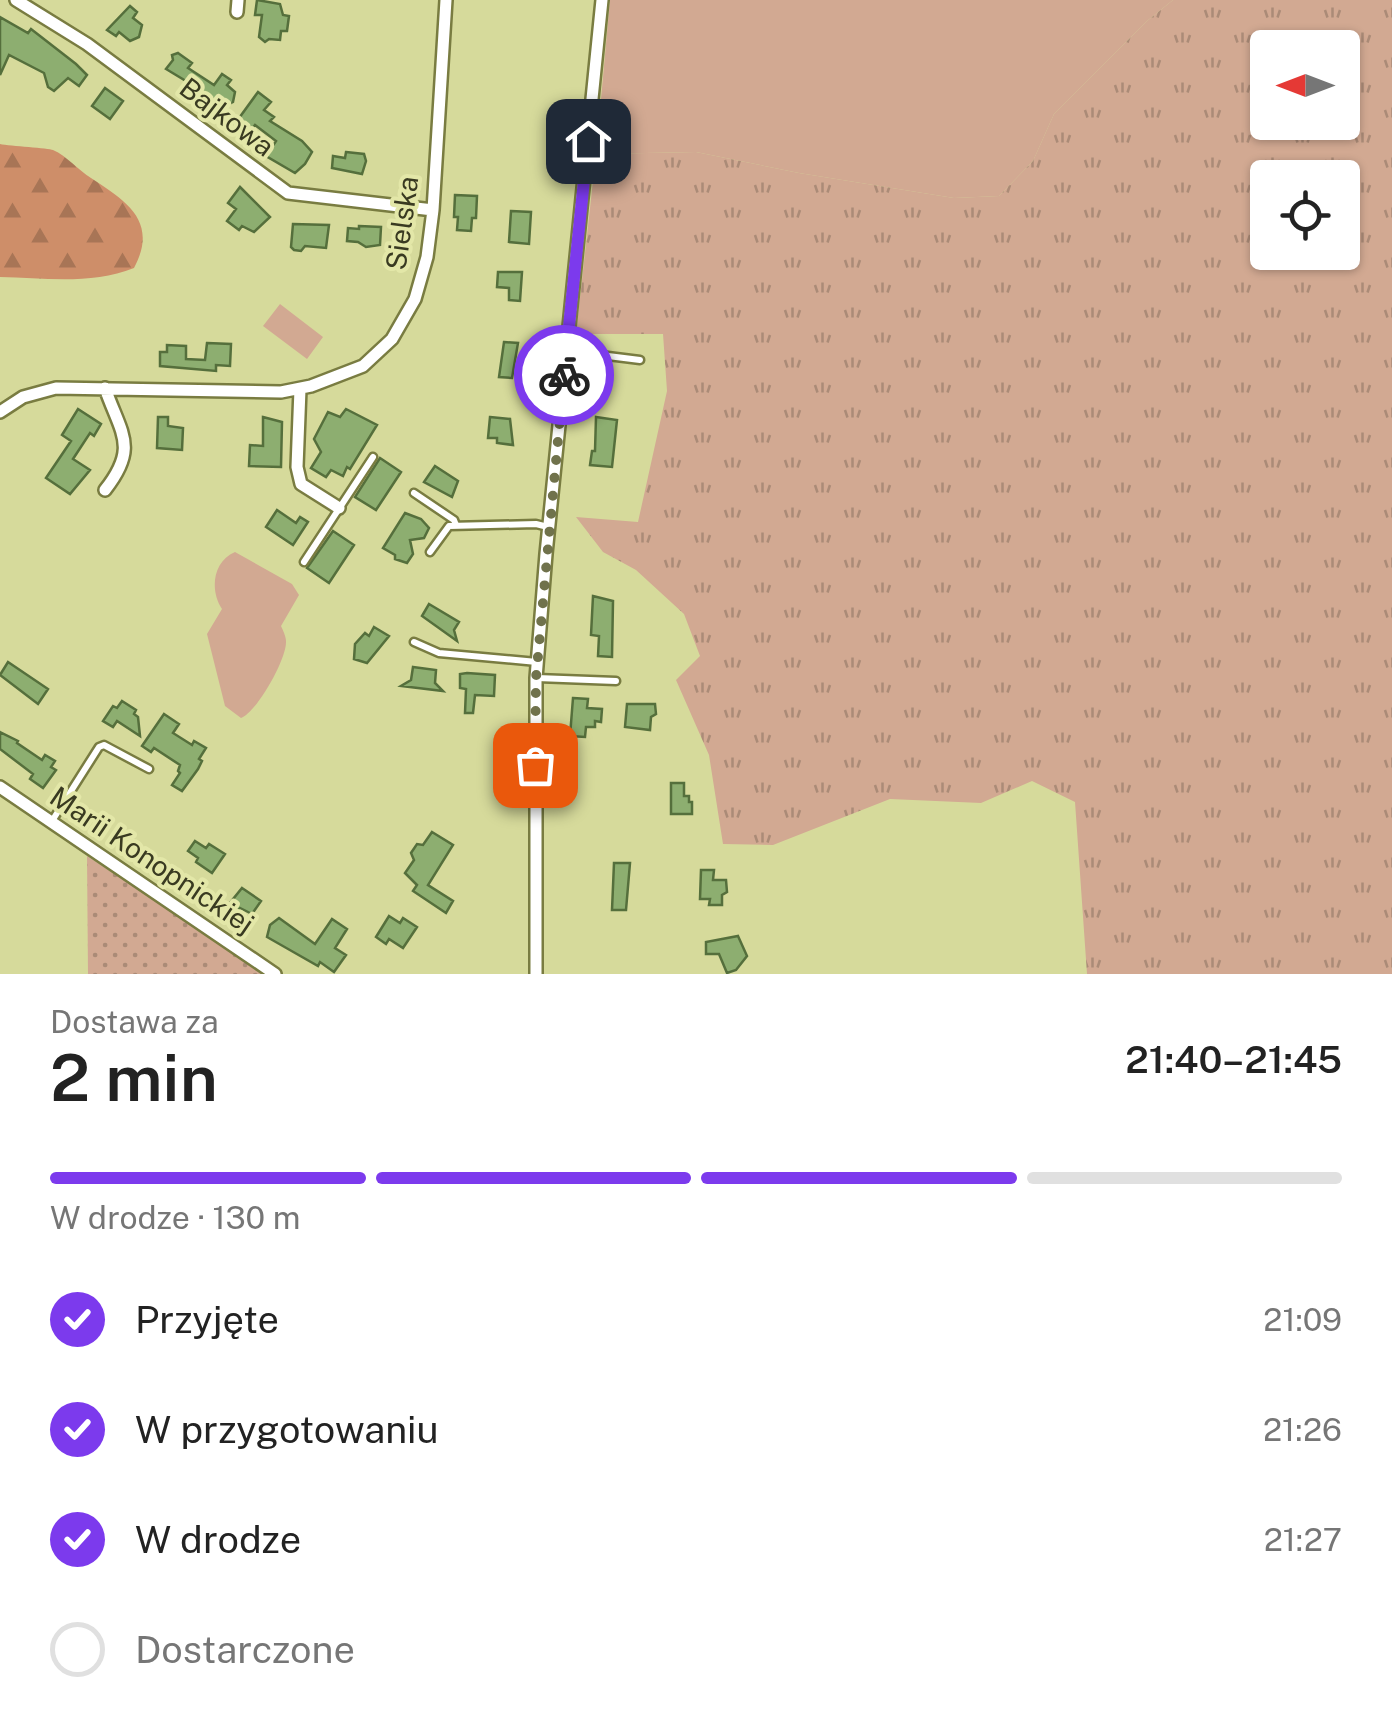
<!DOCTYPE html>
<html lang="pl">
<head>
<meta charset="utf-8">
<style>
  body { margin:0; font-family:"Public Sans",sans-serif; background:#f6f6f6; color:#222; height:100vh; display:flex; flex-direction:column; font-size:38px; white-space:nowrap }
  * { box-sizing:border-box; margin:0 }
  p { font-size:32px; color:#767676 }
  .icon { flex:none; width:55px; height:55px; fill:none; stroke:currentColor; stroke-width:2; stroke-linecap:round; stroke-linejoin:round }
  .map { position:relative; height:974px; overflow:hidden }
  .details { display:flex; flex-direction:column; background:#fff; flex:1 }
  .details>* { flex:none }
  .needle { width:65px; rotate:270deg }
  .controls { position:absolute; left:1250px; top:30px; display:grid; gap:20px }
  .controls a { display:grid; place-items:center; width:110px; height:110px; border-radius:10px; background:#fff; box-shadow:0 2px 8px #0004; font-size:50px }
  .pin { position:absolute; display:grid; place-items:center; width:85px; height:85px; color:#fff; margin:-42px; border-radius:20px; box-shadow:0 5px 15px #0006 }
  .courier { position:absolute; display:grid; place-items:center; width:100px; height:100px; margin:-50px; border:8px solid #7c3aed; border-radius:50%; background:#fff; color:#222; box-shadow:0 2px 12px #0007 }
  .headline em { font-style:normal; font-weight:600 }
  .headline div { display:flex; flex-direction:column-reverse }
  .headline { display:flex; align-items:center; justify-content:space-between; height:170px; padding:0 50px }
  h1 { font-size:65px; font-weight:600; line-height:75px }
  .bar { display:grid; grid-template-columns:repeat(4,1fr); gap:15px 10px; align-content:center; height:120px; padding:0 50px }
  .bar i { height:12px; border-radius:8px; background:#e0e0e0 }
  .bar .current { background:#7c3aed }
  .bar p { grid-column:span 4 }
  ol { padding:0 50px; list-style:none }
  li { display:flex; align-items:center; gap:30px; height:110px }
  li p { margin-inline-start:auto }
  li .icon { padding:10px; border-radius:50%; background:#7c3aed; color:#fff; stroke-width:4 }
  li:last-child { color:#767676 }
  li i { width:55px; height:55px; border:5px solid #e0e0e0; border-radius:50% }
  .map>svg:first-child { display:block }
</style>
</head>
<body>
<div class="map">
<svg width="1392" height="974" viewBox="0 0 1392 974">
  <defs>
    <pattern id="forest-firs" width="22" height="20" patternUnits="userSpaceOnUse" patternTransform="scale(2.5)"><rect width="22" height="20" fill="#ce8e69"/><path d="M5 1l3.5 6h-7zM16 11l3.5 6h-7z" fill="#a87556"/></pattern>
    <pattern id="park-tufts" width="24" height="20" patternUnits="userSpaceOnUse" patternTransform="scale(2.5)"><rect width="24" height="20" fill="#d2a992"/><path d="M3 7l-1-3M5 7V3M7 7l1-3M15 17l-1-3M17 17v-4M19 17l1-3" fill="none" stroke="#ab8b77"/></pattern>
    <pattern id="garden-dots" width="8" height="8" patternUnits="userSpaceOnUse" patternTransform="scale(2.5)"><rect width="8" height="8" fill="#d2a992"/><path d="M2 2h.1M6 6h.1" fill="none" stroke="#ab8b77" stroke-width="1.8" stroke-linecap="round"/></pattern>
  </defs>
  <rect width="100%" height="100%" fill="#d6da9b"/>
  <!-- grass -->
  <path fill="#d2a992" d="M610 0H1173L1147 21 1054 114 1033 161 999 196 954 198 799 173 696 152 596 154Z
    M280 304 323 337 307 359 263 326Z
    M235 552 292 584 299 595 281 626C283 630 286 637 286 641 287 659 256 713 241 718L225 706 207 634 222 609C210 591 212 562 235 552Z"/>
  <!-- forest -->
  <path fill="url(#forest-firs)" d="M0 144C10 146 49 148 53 150 67 156 78 170 91 178 126 201 159 221 134 268 92 285 45 278 0 277Z"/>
  <!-- park -->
  <path fill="url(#park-tufts)" fill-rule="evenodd" d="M1173 0H1392V974H1087L1075 802 1032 781 981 803 890 799 773 845 723 844 709 755 676 680 700 656 684 614 636 570 603 552 576 517 638 522 667 391 663 334H576L596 154 696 152 799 173 954 198 999 196 1033 161 1054 114 1147 21ZM1268 48H1342V122H1268ZM1268 178H1342V252H1268Z"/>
  <!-- garden -->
  <path fill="url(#garden-dots)" d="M87 856 267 974H88Z"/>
  <!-- building -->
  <path fill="#8dae70" stroke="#556f3c" stroke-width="2.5" d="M257 0 280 4 283 15 289 16 287 31H281L280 40 269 39 265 42 259 37 262 15H255Z
    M130 6 137 12 133 18 142 25 139 37 130 41 119 32 116 36 107 30Z
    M0 17 28 33 31 29 76 64 87 75 79 86 68 78 54 91 48 87 44 73 9 55 0 75Z
    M178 53 192 63 188 68 214 85 222 74 231 80 227 85 235 92 233 102 225 106 214 99 209 105 200 98 204 92 166 69 173 60 172 55Z
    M105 88 123 101 110 119 92 106Z
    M258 92 271 102 264 110 274 117 270 121 302 141 312 152 305 164 295 173 266 156 276 141 255 125 247 135 234 125Z
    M346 152 364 154 366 161 362 174 332 168 333 156 345 158Z
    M240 187 270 217 254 232 242 226 239 230 227 221 236 209 228 203Z
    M455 195 477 196 476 218H472L471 231 457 230 458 217H454Z
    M511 211 531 212 529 244 509 242Z
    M293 224 329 225 326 248 305 246 301 251 294 250 291 247Z
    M359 226 381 227 380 245 366 247 358 242 347 241 348 228 359 229Z
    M498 272H522L520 301 509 300V288L497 287Z
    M504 342 518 343 512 378 499 377Z
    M207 343 231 344 230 366 216 365V371L160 366V352H167V345L186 346V359L205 360Z
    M78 409 101 424 94 436 90 433 73 459 90 470 70 494 46 478 71 441 62 435Z
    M346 409 377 425 350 469 347 467 343 476 331 470 326 477 311 468 321 452 314 439 328 412 340 417Z
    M158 417H168V426L183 428 182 450 157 448Z
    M263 417 282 422 281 467 249 466 250 445 263 446Z
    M490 417 510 419 513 445 497 443V438H488Z
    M596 417 617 420 612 467 590 465 592 451H595Z
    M380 458 401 472 376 510 355 497Z
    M435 466 458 481 452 497 424 482Z
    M277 510 296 523 300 517 308 522 293 545 266 527Z
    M405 513 421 519 429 528 424 538 410 540 413 554 407 563 395 559V555L383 548Z
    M333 531 354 545 329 583 307 568Z
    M593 596 613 601 612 657 598 656 599 636 591 635Z
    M429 604 459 622 454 630 457 641 422 616Z
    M374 627 389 636 367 663 354 659 355 644 365 633 369 636Z
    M8 662 48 689 38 704 0 675Z
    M413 667 436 670 435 683 443 691 401 686 411 680Z
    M467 673 495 675 494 696 475 695 473 713H465L466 689 460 688V674Z
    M573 698 588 699 587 708 602 709 601 722 595 721V727H586L585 737 570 736Z
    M122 701 136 710 134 714 138 717 140 736 117 721 113 727 103 721 113 706 117 708Z
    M627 704H655L656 714 651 717 650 730 625 727Z
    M164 714 179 724 173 733 192 745 194 741 206 748 199 759 202 761 198 769 182 791 172 785 180 773 178 771 180 765 154 748 151 752 142 746Z
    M0 732 18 741 17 743 42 760 45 755 55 761 51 767 56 770 43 788 30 779 33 774 0 749Z
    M671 783H684V796H689V802H692V814H671Z
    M432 832 453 845 428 885 453 901 446 913 413 891 417 885 405 873 414 860 411 853 417 844 423 845Z
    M195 841 206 848 209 844 225 854 212 873 196 862 198 858 188 851Z
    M614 863H630L626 910H612Z
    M701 870H714L713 880H726L727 892 722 895V905H709L710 899H700Z
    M242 888 261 901 252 914 240 908 235 915 225 909Z
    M389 916 400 923 403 918 417 927 403 948 389 939 386 944 376 937Z
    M279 918 315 944 332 919 347 929 335 948 346 955 334 972 320 962 318 966 267 937 270 925Z
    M738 936 747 956 736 970 727 973 719 954H706V942Z"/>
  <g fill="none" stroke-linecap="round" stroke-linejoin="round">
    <defs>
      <path id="lane" d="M568 351 640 360
        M414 493 454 520 456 525
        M430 552 449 526 536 524 548 527
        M304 562 373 457
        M414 642 439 653 537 662
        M537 678 616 681
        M52 821 99 747 104 745 149 769"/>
      <path id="street" d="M16 0 87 44 288 193 433 210
        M237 12 238 0
        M300 389 297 467 301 484 339 508
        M0 412 23 397 56 388 281 392 311 386 363 366 392 339 415 299 427 257 433 210 446 0
        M105 490C139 447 121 434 105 388
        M0 787 275 974
        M536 974V678L546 554 602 0"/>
    </defs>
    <!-- lane casing -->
    <use href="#lane" stroke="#797c41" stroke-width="11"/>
    <!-- street casing -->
    <use href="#street" stroke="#797c41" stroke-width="16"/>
    <!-- lane -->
    <use href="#lane" stroke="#fff" stroke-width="6"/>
    <!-- street -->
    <use href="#street" stroke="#fff" stroke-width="11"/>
  </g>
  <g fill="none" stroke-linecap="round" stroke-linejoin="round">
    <!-- done -->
    <path stroke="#70724c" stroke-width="10" stroke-dasharray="0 18" d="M535 765 536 678 564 375"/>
    <!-- route -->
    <path stroke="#7c3aed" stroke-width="12" d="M564 375 588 141"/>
  </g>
  <g text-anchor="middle" stroke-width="8" stroke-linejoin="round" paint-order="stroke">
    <!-- street labels -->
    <g font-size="28" fill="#393a21" stroke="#e3e7a8">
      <text transform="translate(227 117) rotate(37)" y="10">Bajkowa</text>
      <text transform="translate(402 223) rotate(-82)" y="10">Sielska</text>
      <text transform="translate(152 860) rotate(34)" y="10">Marii Konopnickiej</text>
    </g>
  </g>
</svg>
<div class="controls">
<a><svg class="needle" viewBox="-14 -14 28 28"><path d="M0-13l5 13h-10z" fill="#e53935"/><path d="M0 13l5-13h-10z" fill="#767676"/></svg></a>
<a><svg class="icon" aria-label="locate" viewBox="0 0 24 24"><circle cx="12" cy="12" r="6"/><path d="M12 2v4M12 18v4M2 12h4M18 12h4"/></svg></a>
</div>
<div class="pin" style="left:535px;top:765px;background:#ea580c"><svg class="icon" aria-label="bag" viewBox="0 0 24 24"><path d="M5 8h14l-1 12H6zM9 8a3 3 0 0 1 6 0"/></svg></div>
<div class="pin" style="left:588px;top:141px;background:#1f2937"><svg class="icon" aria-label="home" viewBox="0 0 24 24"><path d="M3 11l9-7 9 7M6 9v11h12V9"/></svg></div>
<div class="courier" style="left:564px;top:375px"><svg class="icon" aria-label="bike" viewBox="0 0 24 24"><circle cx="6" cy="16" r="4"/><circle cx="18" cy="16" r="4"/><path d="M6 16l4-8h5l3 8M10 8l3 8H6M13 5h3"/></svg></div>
</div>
<section class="details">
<div class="headline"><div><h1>2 min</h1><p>Dostawa za</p></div><em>21:40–21:45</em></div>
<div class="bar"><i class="current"></i><i class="current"></i><i class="current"></i><i></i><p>W drodze · 130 m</p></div>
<ol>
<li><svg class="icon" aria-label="check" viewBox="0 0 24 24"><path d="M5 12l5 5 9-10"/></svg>Przyjęte<p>21:09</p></li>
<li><svg class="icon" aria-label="check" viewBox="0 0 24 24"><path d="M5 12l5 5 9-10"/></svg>W przygotowaniu<p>21:26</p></li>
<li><svg class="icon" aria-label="check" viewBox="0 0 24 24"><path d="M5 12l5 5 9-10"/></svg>W drodze<p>21:27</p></li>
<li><i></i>Dostarczone</li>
</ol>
</section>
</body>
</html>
